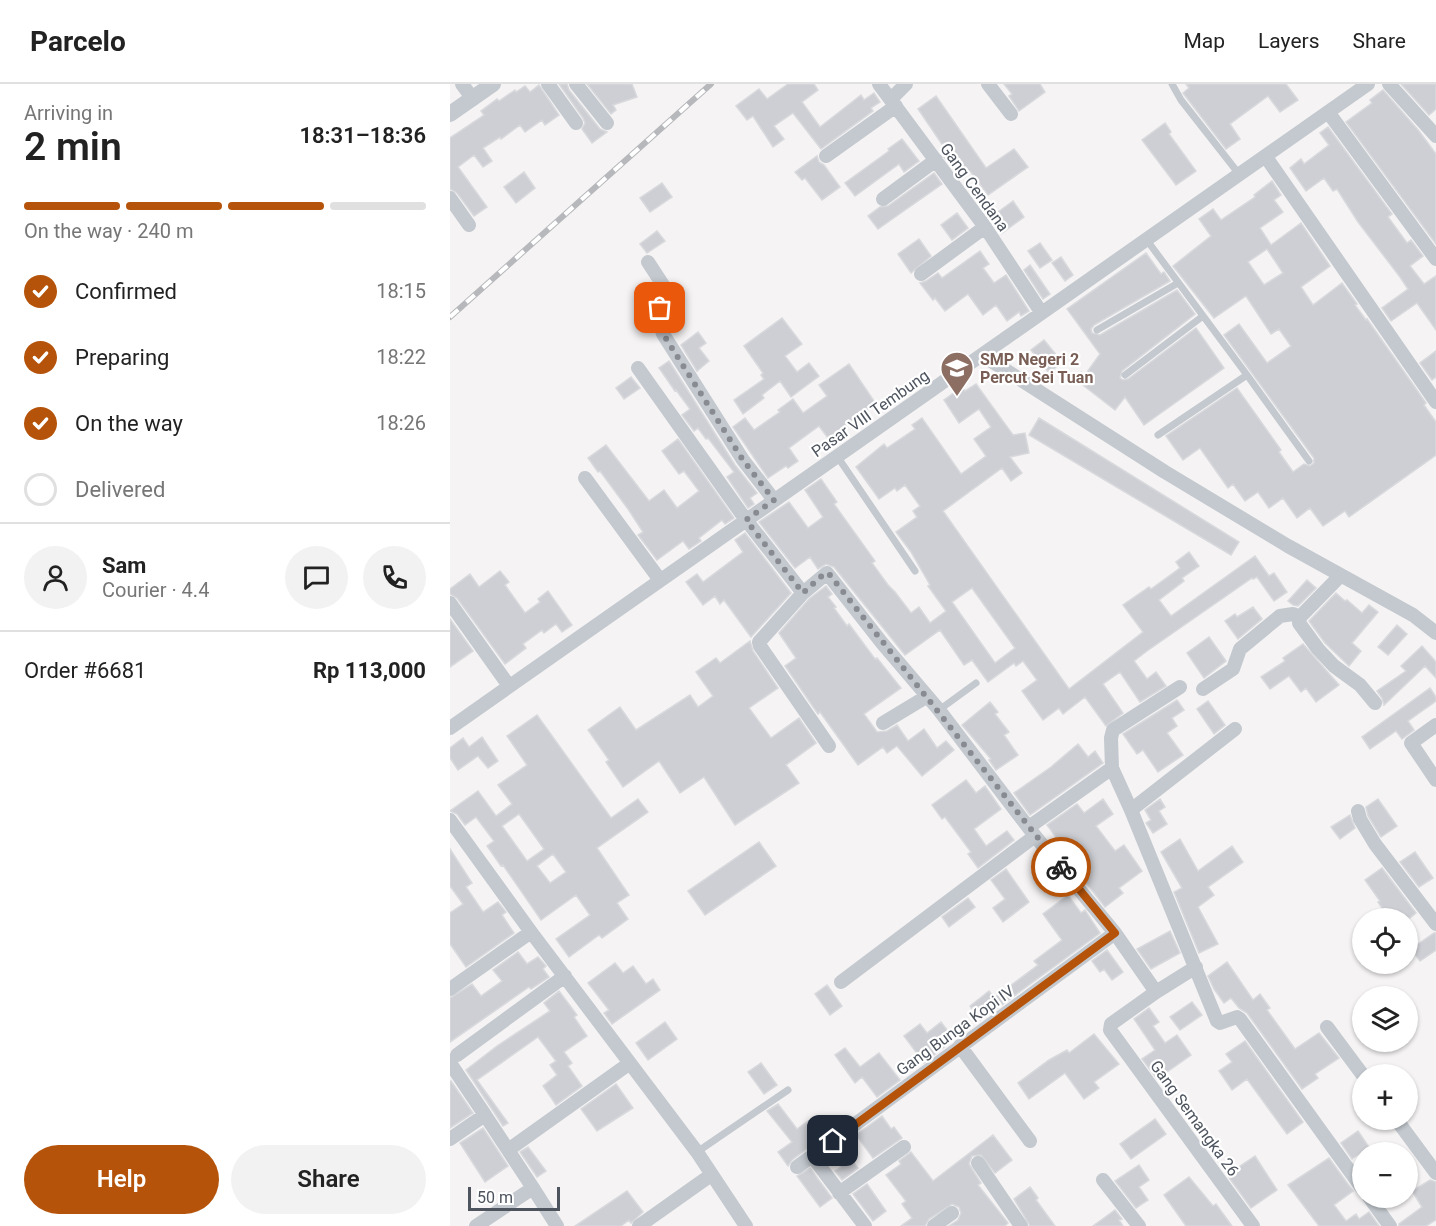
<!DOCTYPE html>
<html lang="en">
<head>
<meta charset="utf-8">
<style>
  body { margin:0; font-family:Roboto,sans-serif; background:#f2f2f2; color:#222; height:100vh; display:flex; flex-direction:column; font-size:22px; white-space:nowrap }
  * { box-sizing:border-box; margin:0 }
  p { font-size:20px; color:#767676 }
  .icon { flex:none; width:33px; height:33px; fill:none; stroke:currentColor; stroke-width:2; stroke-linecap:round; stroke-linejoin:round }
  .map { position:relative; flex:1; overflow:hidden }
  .drawer { display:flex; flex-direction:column; background:#fff; width:450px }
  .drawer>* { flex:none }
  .tools { position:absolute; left:902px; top:824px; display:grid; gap:12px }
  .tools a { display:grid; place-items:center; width:66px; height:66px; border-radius:50%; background:#fff; box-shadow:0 2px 4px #0004; font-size:30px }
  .scale { position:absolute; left:18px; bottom:15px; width:92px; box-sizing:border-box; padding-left:6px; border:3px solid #4d545e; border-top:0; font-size:16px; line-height:21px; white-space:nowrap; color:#4d545e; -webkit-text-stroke:4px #fff; paint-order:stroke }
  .pin { position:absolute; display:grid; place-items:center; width:51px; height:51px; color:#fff; margin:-26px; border-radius:12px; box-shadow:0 3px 9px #0006 }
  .courier { position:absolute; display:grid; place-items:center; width:60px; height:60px; margin:-30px; border:4px solid #b45309; border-radius:50%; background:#fff; color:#222; box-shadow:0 2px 8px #0007 }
  .summary em { font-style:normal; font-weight:600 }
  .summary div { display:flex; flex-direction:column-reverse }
  .summary { display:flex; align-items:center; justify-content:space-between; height:102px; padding:0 24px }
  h1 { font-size:39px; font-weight:600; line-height:45px }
  .bar { display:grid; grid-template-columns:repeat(4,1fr); gap:9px 6px; align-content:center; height:72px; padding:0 24px }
  .bar i { height:8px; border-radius:4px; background:#e0e0e0 }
  .bar .current { background:#b45309 }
  .bar p { grid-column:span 4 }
  .line { display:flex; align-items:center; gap:15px; padding:0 24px; border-top:2px solid #e0e0e0 }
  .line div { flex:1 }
  .round { display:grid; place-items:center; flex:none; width:63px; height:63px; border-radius:32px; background:#f2f2f2 }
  ol { padding:0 24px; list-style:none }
  li { display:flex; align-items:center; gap:18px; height:66px }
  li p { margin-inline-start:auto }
  li .icon { padding:6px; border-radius:50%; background:#b45309; color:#fff; stroke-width:4 }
  li:last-child { color:#767676 }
  li i { width:33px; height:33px; border:3px solid #e0e0e0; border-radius:50% }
  .cta { display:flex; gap:12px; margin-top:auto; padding:12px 24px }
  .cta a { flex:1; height:69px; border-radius:36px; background:#b45309; color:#fff; font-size:24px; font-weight:600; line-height:69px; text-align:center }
  .cta a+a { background:#f2f2f2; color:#222 }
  header { display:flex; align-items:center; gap:36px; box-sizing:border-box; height:84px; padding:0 30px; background:#fff; border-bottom:2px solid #e0e0e0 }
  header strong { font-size:28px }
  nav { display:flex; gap:33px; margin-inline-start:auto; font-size:21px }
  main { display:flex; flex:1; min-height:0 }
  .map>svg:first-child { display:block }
</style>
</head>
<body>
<header>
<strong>Parcelo</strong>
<nav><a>Map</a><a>Layers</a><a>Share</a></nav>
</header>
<main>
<section class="drawer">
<div class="summary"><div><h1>2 min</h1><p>Arriving in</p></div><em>18:31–18:36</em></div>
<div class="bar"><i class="current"></i><i class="current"></i><i class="current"></i><i></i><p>On the way · 240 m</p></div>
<ol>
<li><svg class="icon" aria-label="check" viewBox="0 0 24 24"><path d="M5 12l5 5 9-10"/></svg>Confirmed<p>18:15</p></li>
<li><svg class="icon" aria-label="check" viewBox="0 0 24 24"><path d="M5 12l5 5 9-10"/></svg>Preparing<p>18:22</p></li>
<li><svg class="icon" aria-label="check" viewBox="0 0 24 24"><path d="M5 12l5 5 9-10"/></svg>On the way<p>18:26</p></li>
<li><i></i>Delivered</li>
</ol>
<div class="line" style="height:108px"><a class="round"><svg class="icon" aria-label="person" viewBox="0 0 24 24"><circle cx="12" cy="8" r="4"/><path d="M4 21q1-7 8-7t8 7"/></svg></a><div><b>Sam</b><p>Courier · 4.4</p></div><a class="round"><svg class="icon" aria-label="chat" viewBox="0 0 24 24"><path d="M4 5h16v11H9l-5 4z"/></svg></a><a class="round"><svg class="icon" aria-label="phone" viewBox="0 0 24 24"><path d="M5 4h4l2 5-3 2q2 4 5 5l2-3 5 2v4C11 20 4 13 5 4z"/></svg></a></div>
<div class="line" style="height:78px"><div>Order #6681</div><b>Rp 113,000</b></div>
<div class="cta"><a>Help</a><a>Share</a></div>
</section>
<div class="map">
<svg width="986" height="1142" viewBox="0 0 986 1142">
  <rect width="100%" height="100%" fill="#f5f3f3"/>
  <!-- building -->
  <path fill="#cecfd4" stroke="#d8d9dd" stroke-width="1.5" fill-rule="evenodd" d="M109 0H117L119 6 150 45 157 48 142 59 132 45 135 39 133 34Z
    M137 0H182L187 13 163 21 166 26 161 30Z
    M338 0H364L368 6 352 18 370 43 411 11 414 16 424 9 430 18 421 24 423 27 371 65 343 29 324 42 334 55 323 63 303 32 297 36 286 22 309 5 317 15Z
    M554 0H590L595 8 569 27 559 12 562 10Z
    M736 0H836L848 16 830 28 818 12 780 40 790 55 776 65 736 13 733 9 739 4Z
    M951 0H986V25L979 31Z
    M89 1 109 31 95 41 92 36 75 48 70 41 51 55 50 53 33 64 42 77 33 83 24 71 8 83 37 123 24 132 7 109 0 105V54L34 31 31 27 47 15 49 17 65 6 66 8 75 2 80 8Z
    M933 6 969 47 986 70V160L896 38 922 19 920 16Z
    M486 12 536 84 564 65 578 83 538 111 520 87 510 94 494 73 498 69 468 25Z
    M715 39 721 48 719 50 746 87 726 101 692 56Z
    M878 43 942 130 938 133 957 159 961 156 973 172 960 182 974 200 986 192V246L967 219 941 237 932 224 958 205 950 193 908 138 887 105 883 107 874 94 856 107 840 84 851 75 854 80 879 61 870 49Z
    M452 55 469 77 454 88 449 80 405 112 395 99 439 67 438 65Z
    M367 72 369 78 374 81 390 103 372 116 355 94 352 96 345 88Z
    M74 88 85 104 66 119 54 103Z
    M484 89 492 100 428 145 418 132 430 123 438 122Z
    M822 97 831 111 824 116 833 128 810 144 821 161 851 139 880 182 851 203 863 221 892 199 907 220 905 221 916 236 917 235 976 319 974 321 986 338V371L899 433 895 427 873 442 860 424 847 434 833 414 819 424 808 408 795 417 783 400 778 404 750 364 733 376 716 352 787 304 831 366 829 368 843 388 854 380 860 382 864 379V374L774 251 789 240 817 279 841 262 829 245 821 250 796 212 764 234 723 182 761 152 749 135 763 125 771 136 805 113 804 111ZM817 165 833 189 814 201 798 178Z
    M212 99 222 113 200 128 190 114Z
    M563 117 574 133 551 150 540 134Z
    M507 129 518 144 502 156 491 141Z
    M207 147 215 157 197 169 190 160Z
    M469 155 481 172 461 189 448 170Z
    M590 159 602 176 590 184 578 167Z
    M530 167 539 180 533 184 544 199 556 191 579 227 571 232 569 228 557 237 546 221 533 231 518 210 495 227 485 214 483 216 470 199 476 197 488 189 492 194Z
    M696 169 711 190 714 188 720 197 644 241 641 245 642 249 650 251 727 206 745 230 672 287 670 294 673 296 678 295 746 244 774 284 694 341 675 313 665 326 625 295 631 288 635 291 650 270 617 225Z
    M611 173 623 191 615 197 602 179Z
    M580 181 600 210 593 215 574 186Z
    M332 234 352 260 335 272 347 288 359 279 369 292 341 313 330 297 312 311 314 314 293 330 284 316 314 295 311 291 313 289 294 262Z
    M248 248 256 259 249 264 259 277 247 287 231 261Z
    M594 256 612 278 599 289 581 266Z
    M986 267V293L982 296 970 279Z
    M219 277 285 381 307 409 300 414 304 420 298 424 277 393 284 388 258 354 256 355 248 344 244 347 232 331 240 325 226 306 225 307 209 284Z
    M399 280 426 320 378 354 369 342 339 364 348 377 338 384 336 382 318 394 283 343 295 334 304 346 330 328 328 326 343 315 353 329 377 312 369 301Z
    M181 293 190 304 174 315 166 304Z
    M526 300 563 351 575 349 579 369 560 373 572 389 561 397 552 384 493 427 619 605 693 548 673 521 699 503 701 505 730 484 726 478 739 468 749 482 732 494 734 497 709 516 721 532 805 472 819 492 824 489 837 508 824 517 807 493 803 495 802 494 697 567 684 577 697 595 706 588 716 602 690 618 670 588 653 600 673 629 656 642 635 613 613 630 609 624 593 636 572 607 587 596 573 577 566 582 564 579 538 598 522 576 514 581 490 546 455 571 384 483 376 480 368 485 360 473 345 484 309 438 339 418 358 444 373 433 355 406 371 395 387 418 384 420 425 477 422 479 438 501 445 508 461 529 469 523 480 539 496 527 478 502 480 501 461 468 446 448 467 433 463 427 470 422 455 401 447 407 445 404 429 415 406 383 434 360 437 364 465 345 462 341 472 334 511 390 536 372 524 355 541 343 529 325 509 339 494 316 512 303 515 307ZM522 504 565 564 545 579 502 518Z
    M589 334 789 458 781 471 579 351Z
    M228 355 284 434 275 440 272 436 249 454 251 457 239 465 233 457 207 476 188 451 193 448 178 425 150 387 148 388 138 374 156 361 199 417 214 406 227 424 249 407 234 387 229 390 212 367Z
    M295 449 341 509 301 553 274 516 270 520 265 512 253 521 236 498 247 490 253 498 293 468 285 456Z
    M50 487 59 498 55 501 75 529 90 518 88 515 98 507 122 541 112 548 106 540 94 549 92 546 73 560 76 564 55 580 7 514 0 510V505L20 490 29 503Z
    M857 496 866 504 848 522 843 521 838 517Z
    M376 502 382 510 378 513 386 523 384 524 397 542 399 540 425 575 427 574 451 604 414 630 427 648 437 647 447 641 458 657 474 645 487 664 496 657 504 666 472 692 447 662 437 669 433 663 408 681 370 628 368 630 335 582 346 574 329 549 359 515Z
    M886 509 895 517 897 516 912 529 919 521 928 528 902 559 911 567 899 582 875 559 859 537Z
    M803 523 812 535 788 555 775 537 785 530 787 533Z
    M0 535 23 567 0 583Z
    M947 541 957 550 938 571 928 563Z
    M759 553 776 577 754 594 737 569Z
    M300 557 303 567 328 604 299 624 321 654 349 634 366 659 336 681 349 699 285 741 254 693 230 709 209 677 173 703 156 678 159 676 138 646 170 623 186 646 240 611 248 623 263 612 246 588 266 574 270 579Z
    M853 560 889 601 866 618 856 604 851 608 839 592 820 605 811 593 835 577 833 574Z
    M972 562 986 578V594L975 582 934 621 932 614 927 607 956 587 951 582Z
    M980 604 986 613V617L958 637 964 646 952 655 946 647 920 665 912 653Z
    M727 616 734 626 722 634 727 642 717 649 733 671 708 688 693 666 687 670 673 650Z
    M758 617 775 641 764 650 747 625Z
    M540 618 548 628 545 630 559 648 554 651 568 671 546 686 539 676 541 675 512 641Z
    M87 631 161 734 188 715 198 728 147 764 179 811 167 819 178 835 152 854 149 851 119 873 106 855 140 831 126 811 91 836 53 781 51 782 37 762 44 757 26 733 15 741 7 730 0 727 28 707 46 732 62 720 48 701 77 681 57 652ZM69 730 94 765 77 777 52 742ZM103 770 116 788 100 799 87 782Z
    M32 653 48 677 38 684 28 672 8 686 0 674V664L13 654 19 663Z
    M628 660 638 673 645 667 653 679 580 731 564 709 601 683Z
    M516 696 526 709 535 702 551 725 524 745 536 762 557 747 564 756 528 784 518 770 521 768 495 733 492 735 482 721Z
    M653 715 663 730 646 742 665 767 674 761 692 787 669 804 673 809 655 823 630 791 634 789 610 755 608 756 597 741 627 720 634 729Z
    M710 715 715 723 709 727 717 740 703 749 696 739 701 736 695 726Z
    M928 715 947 742 931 753 918 732 916 723Z
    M900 731 905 744 890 755 881 743Z
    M730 755 748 787 782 762 793 778 758 803 764 811 748 823 768 860 749 869 724 808 732 804 711 768Z
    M309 758 326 782 255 831 238 807Z
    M0 765 22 799 16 803 33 828 48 818 56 828 52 831 64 849 16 883 0 860V829L13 820 0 802Z
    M965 768 983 794 969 803 950 778Z
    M932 784 966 829 960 834H943L939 828 936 830 928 818 930 817 915 796Z
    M556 785 579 818 553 838 543 824 555 815 541 796Z
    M618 811 631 829 635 826 650 849 531 936 520 922 539 907 544 914 588 881 584 877 612 856 593 830Z
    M518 814 525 823 499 843 492 833Z
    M720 847 730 869 701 885 687 865Z
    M984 849H986V866L970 877 961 865Z
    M657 866 673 888 662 896 654 885 650 888 642 877Z
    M68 868 77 880 88 873 96 882 93 885 99 893 81 905 79 903 0 958V914L22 900 31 912 52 897 43 886Z
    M777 878 803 916 810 910 820 924 817 926 845 965 869 949 889 974 865 990 868 994 852 1005 797 929 789 924 781 914 774 919 764 905 758 892Z
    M165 879 173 889 183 882 196 900 203 895 210 906 162 940 154 929 159 926 138 899Z
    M377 901 392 922 380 931 365 910Z
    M109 907 127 931 124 933 137 952 114 968 122 979 118 982 132 1002 106 1021 93 1002 107 991 100 981 106 977 88 953 27 996 58 1039 53 1042 16 986 47 962 100 927 94 919Z
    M742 918 752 931 730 946 720 933Z
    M699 924 709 938 703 942 715 959 727 951 741 971 707 995 692 975 705 966 684 935Z
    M215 938 227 955 198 976 186 959Z
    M491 938 504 955 474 979 454 952 470 940 477 949Z
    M644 950 669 980 644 998 649 1004 634 1015 615 989 579 1015 568 999 599 976 617 966 619 969Z
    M795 957 853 1038 837 1050 797 995 782 1006 769 987 782 978 776 970Z
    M395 964 410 983 429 969 450 996 427 1013 412 993 405 999 385 971Z
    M311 979 327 1001 314 1010 298 988Z
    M1 997 23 1029 0 1044V998Z
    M166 1000 183 1024 147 1047 131 1025Z
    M328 1020 347 1045 358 1037 371 1054 342 1076 338 1082 328 1068 342 1058 317 1027Z
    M432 1032 441 1045 444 1043 452 1054 423 1074 406 1051Z
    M705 1035 716 1050 681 1075 670 1060Z
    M33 1044 58 1082 35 1098 10 1059Z
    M908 1047 919 1063 902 1075 891 1059Z
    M543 1051 562 1076 545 1089 531 1071 522 1072 519 1080 531 1099 528 1101 558 1139 555 1142H499L508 1136 511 1129 509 1123 502 1120 479 1135 475 1142H451L462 1134 452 1120 456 1117 436 1091 451 1080 449 1077 461 1068 483 1097Z
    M391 1062 408 1084 392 1096 385 1087 391 1083 381 1069Z
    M78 1063 96 1087 87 1093 70 1068Z
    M805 1072 827 1106 801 1124 777 1091Z
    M879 1074 903 1107 884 1121 896 1137 906 1130 909 1135 919 1128 929 1142H869L838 1101Z
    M689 1081 699 1096 689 1103 698 1116 686 1124 665 1097Z
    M360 1084 382 1114 370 1123 347 1092Z
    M739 1093 763 1122 766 1120 782 1142H736L714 1111Z
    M980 1096 986 1098V1136L976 1142H949V1140L972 1123 962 1107Z
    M417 1100 436 1127 423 1137 403 1110Z
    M580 1103 588 1114 586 1116 605 1142H580L564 1115Z
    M177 1107 193 1128 181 1139 179 1136 171 1142H125Z
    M665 1126 672 1135 669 1136 673 1142H643Z"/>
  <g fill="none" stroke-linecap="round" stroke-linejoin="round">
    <!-- service -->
    <path stroke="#c3c9cf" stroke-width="7" d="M722 0 731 16 789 90
      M696 155 797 291 708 351
      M647 246 728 199
      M675 291 753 232
      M797 291 859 377
      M387 372 465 487
      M489 626 526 599
      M247 1068 338 1006"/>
    <!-- minor -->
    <path stroke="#c3c9cf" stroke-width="14" d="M12 0 23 15
      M98 0 126 39
      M126 0 157 39
      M429 0 535 143 591 228
      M538 0 561 30
      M939 0 986 52
      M441 15 456 0
      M878 28 986 175
      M376 72 446 22
      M816 73 986 318
      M0 114 19 141
      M433 115 486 76
      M198 178 213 201 209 237 213 250 293 376 324 416
      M471 190 535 143
      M532 271 715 388 838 462 963 531 986 549
      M188 284 296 436 353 509
      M135 394 210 496
      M891 491 850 533 849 539 868 565 884 582 910 601 925 619
      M0 519 59 602
      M730 603 663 646 661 654 662 684 681 726 767 937 770 939 787 933 790 935 912 1104
      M753 605 783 585 790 565 830 532 843 530 850 533
      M433 639 476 613
      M986 641 961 659 986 696
      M0 644 918 0
      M379 662 310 562 309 558 353 509 377 489 432 559 489 626 585 752 665 849 706 908 661 940 660 946 803 1142
      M681 726 785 645
      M908 727 910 735 925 760 986 840
      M0 736 81 848 247 1068 296 1142
      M579 743 662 684
      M391 898 585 752
      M0 905 81 848
      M706 908 746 883
      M877 943 912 990
      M510 962 580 1057
      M7 971 115 892
      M0 979 35 1031
      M946 1035 986 1089
      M0 1055 35 1031 83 1104 26 1142
      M58 1066 180 979
      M362 1072 415 1142
      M528 1079 571 1142
      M347 1083 665 849
      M653 1096 689 1142
      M83 1104 107 1142
      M389 1109 454 1063
      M919 1113 940 1142
      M189 1142 261 1091
      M484 1142 502 1129"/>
    <!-- tertiary -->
    <path stroke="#c3c9cf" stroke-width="16" d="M0 30 43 0"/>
    <defs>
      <path id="rail" d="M0 233 261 0"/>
    </defs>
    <!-- rail casing -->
    <use href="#rail" stroke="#b6b8bc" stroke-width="6"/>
    <!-- rail -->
    <use href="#rail" stroke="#fff" stroke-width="4" stroke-dasharray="11" stroke-linecap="butt"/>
  </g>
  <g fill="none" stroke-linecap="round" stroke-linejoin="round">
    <!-- done -->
    <path stroke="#888c92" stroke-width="6" stroke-dasharray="0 10.8" d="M210 224 209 237 213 250 293 376 324 416 296 436 353 509 375 489 379 490 611 783"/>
    <!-- route -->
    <path stroke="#b45309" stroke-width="8" d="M383 1057 665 849 611 783"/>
  </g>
  <!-- icons -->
  <defs>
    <symbol id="school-pin" viewBox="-11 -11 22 30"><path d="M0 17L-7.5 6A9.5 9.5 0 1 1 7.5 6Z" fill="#8d6e63" stroke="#fff"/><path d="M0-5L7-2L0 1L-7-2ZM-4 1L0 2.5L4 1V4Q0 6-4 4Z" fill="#fff"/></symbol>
  </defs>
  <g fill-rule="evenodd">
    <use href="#school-pin" x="488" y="265" width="38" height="52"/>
  </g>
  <g text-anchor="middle" stroke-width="4.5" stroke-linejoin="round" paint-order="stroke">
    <!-- street labels -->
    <g font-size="16" fill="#4d545e" stroke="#fff">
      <text transform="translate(525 103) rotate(54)" y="6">Gang Cendana</text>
      <text transform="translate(420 329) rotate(-35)" y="6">Pasar VIII Tembung</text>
      <text transform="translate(505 946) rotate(-36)" y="6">Gang Bunga Kopi IV</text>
      <text transform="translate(745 1034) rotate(54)" y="6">Gang Semangka 26</text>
    </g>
    <!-- education labels -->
    <g font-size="16" font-weight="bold" fill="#785e54" stroke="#fff" text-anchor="start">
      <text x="530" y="281">SMP Negeri 2<tspan x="530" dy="18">Percut Sei Tuan</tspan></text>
    </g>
  </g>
</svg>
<div class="tools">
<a><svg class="icon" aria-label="locate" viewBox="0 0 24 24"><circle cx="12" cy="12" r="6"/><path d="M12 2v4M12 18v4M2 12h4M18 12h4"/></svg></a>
<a><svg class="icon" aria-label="layers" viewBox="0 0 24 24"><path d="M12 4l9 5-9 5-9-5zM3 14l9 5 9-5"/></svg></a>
<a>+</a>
<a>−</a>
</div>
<div class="scale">50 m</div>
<div class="pin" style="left:210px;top:224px;background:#ea580c"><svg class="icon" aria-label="bag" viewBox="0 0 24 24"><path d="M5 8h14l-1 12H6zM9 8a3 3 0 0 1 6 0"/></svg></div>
<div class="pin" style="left:383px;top:1057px;background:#1f2937"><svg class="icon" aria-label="home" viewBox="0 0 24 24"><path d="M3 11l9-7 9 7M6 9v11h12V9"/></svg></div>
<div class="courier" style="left:611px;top:783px"><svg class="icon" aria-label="bike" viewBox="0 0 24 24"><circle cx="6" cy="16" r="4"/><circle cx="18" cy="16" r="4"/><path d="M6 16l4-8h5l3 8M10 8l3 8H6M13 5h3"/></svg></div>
</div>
</main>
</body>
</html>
